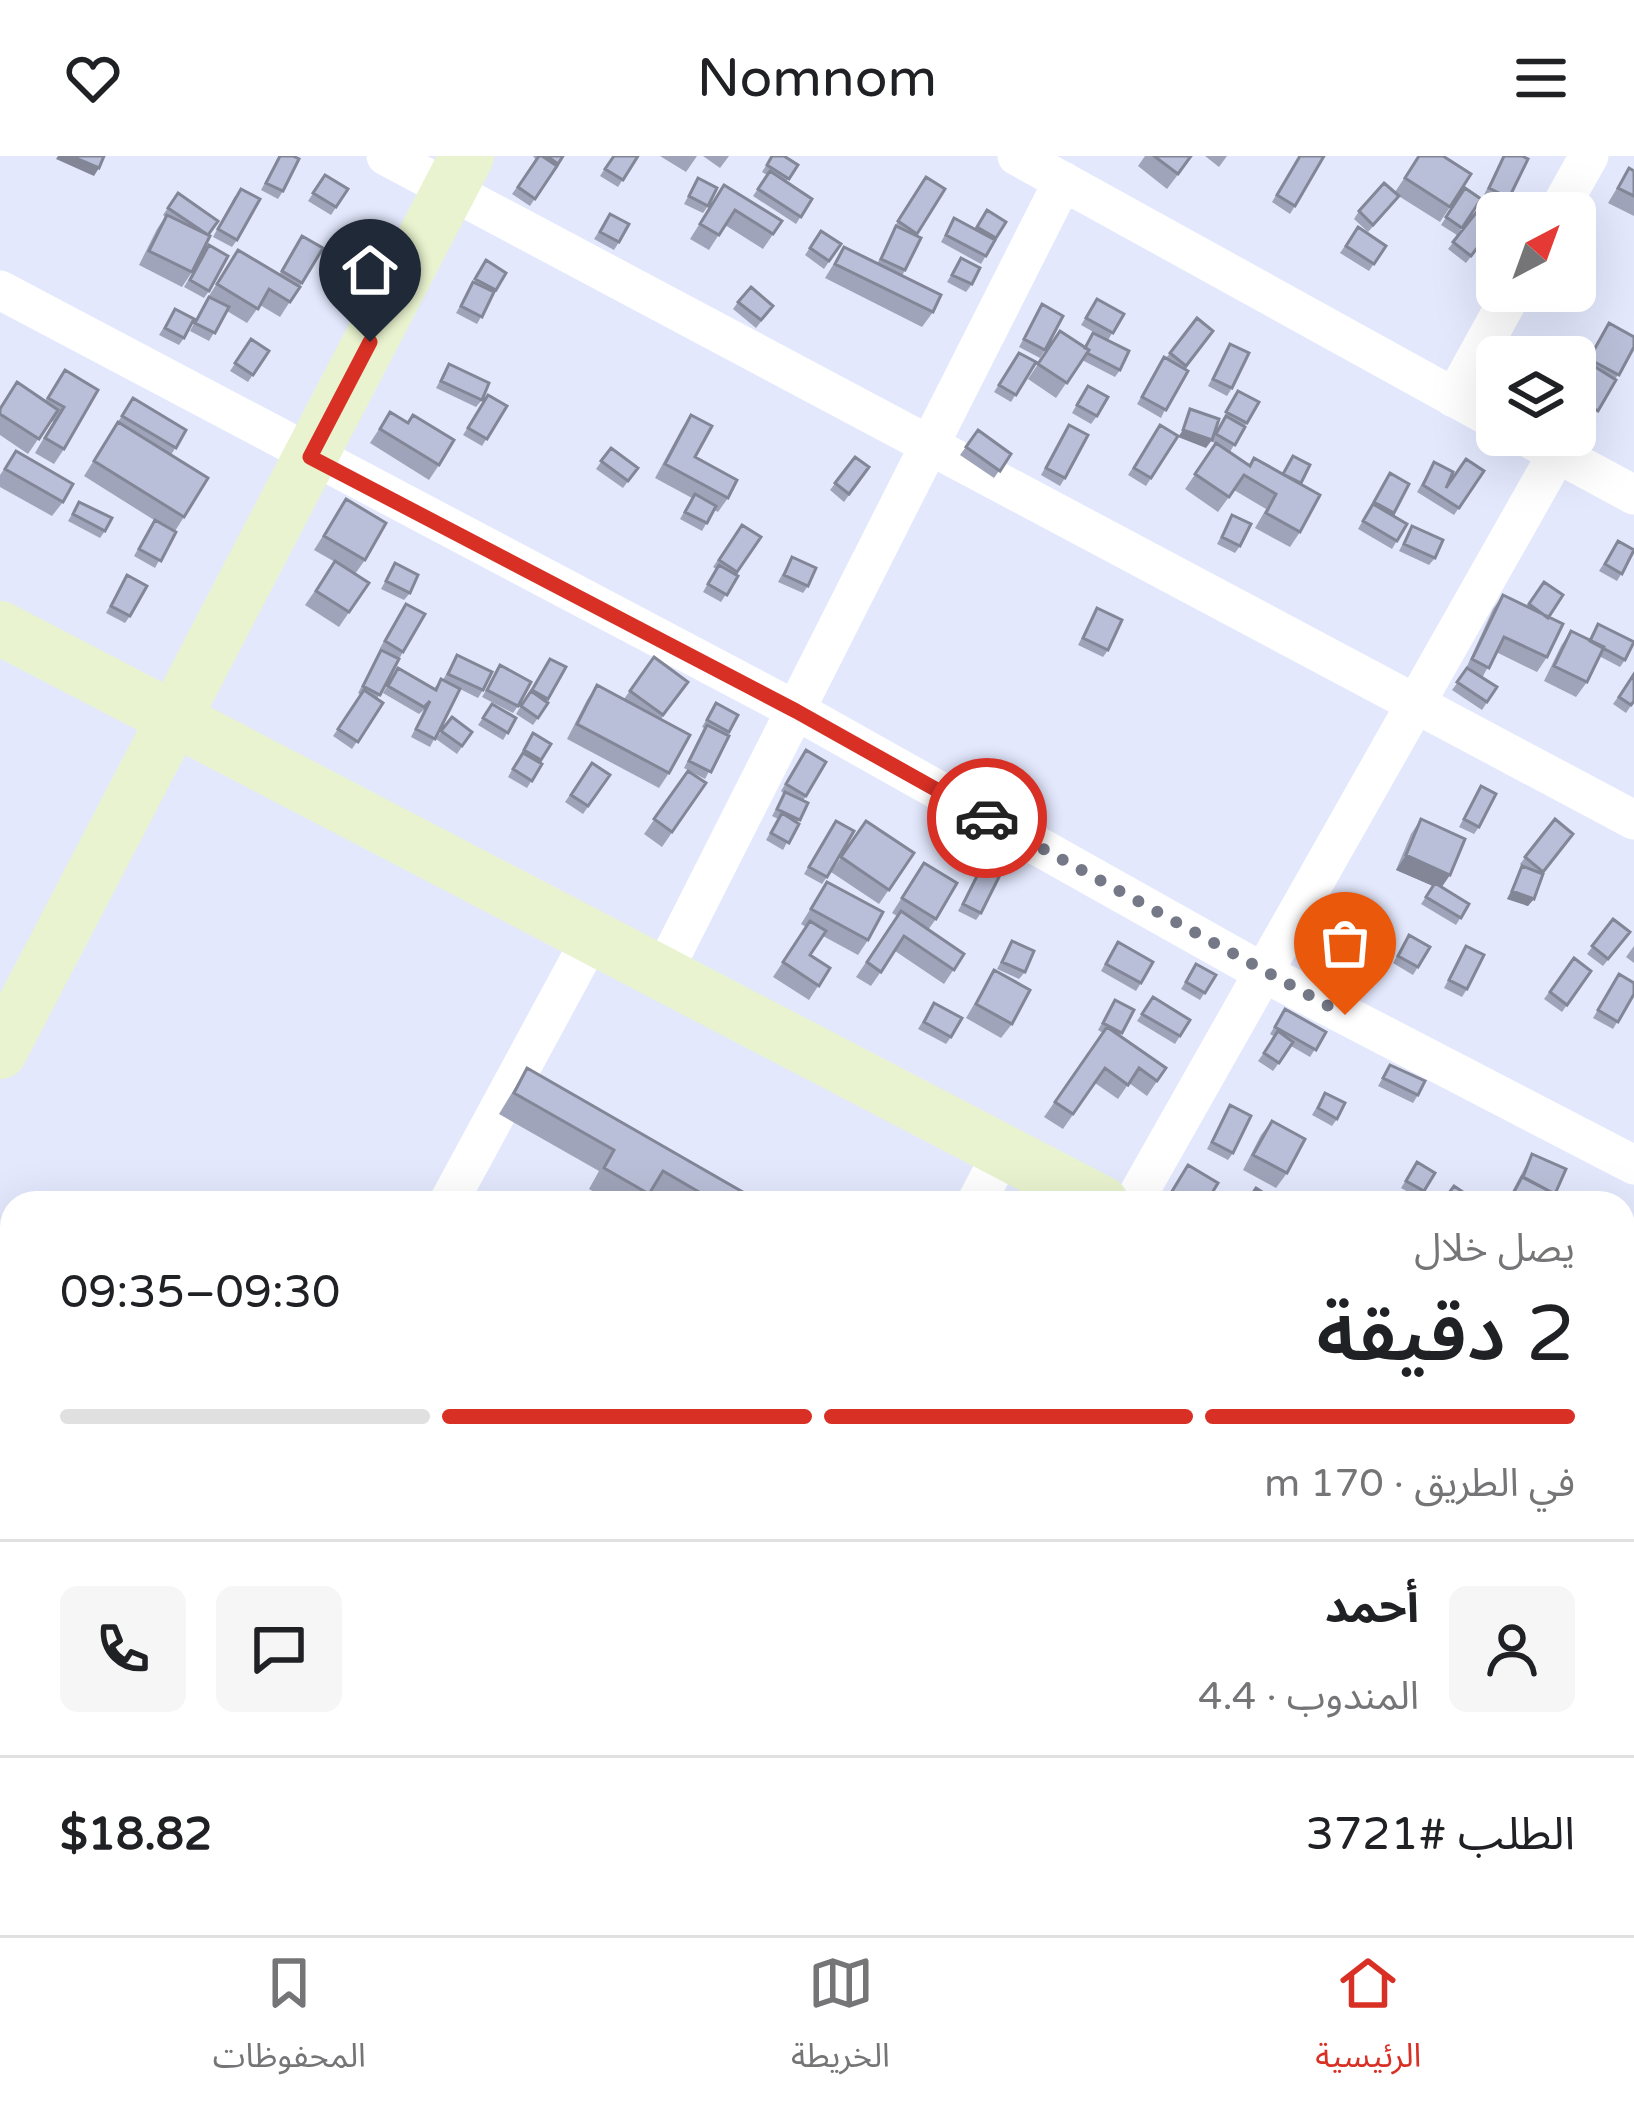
<!DOCTYPE html>
<html lang="ar">
<head>
<meta charset="utf-8">
<style>
  body { margin:0; font-family:"Varela Round","Noto Sans Arabic",sans-serif; background:#f6f6f6; color:#202124; direction:rtl; height:100vh; display:flex; flex-direction:column; font-size:45px; white-space:nowrap }
  * { box-sizing:border-box; margin:0 }
  p { font-size:39px; color:#757577 }
  .icon { flex:none; width:66px; height:66px; fill:none; stroke:currentColor; stroke-width:2; stroke-linecap:round; stroke-linejoin:round }
  .map { position:relative; flex:1; overflow:hidden; direction:ltr }
  .sheet { position:absolute; left:0px; top:1035px; width:1635px; height:744px; display:flex; flex-direction:column; background:#fff; border-radius:36px 36px 0 0; box-shadow:0 12px 48px #0002; direction:rtl }
  .sheet>* { flex:none }
  .needle { width:78px; rotate:41deg }
  .fabs { position:absolute; left:1476px; top:36px; display:grid; gap:24px }
  .fabs a { display:grid; place-items:center; width:120px; height:120px; border-radius:18px; background:#fff; box-shadow:0 12px 48px #0002; font-size:60px }
  .pin { position:absolute; display:grid; place-items:center; width:102px; height:102px; color:#fff; margin:-123px -51px; border-radius:50% 50% 50% 0; rotate:-45deg; box-shadow:0 0 12px #0007 }
  .pin .icon { rotate:45deg }
  .courier { position:absolute; display:grid; place-items:center; width:120px; height:120px; margin:-60px; border:9px solid #d93025; border-radius:50%; background:#fff; color:#222; box-shadow:0 3px 15px #0007 }
  .head em { font-style:normal; font-weight:600 }
  .head div { display:flex; flex-direction:column-reverse }
  .head { display:flex; align-items:center; justify-content:space-between; height:204px; padding:0 60px }
  h1 { font-size:78px; font-weight:600; line-height:90px }
  .bar { display:grid; grid-template-columns:repeat(4,1fr); gap:18px 12px; align-content:center; height:144px; padding:0 60px }
  .bar i { height:15px; border-radius:9px; background:#e0e0e0 }
  .bar .current { background:#d93025 }
  .bar p { grid-column:span 4 }
  .line { display:flex; align-items:center; gap:30px; padding:0 60px; border-top:3px solid #e0e0e0 }
  .line div { flex:1 }
  .round { display:grid; place-items:center; flex:none; width:126px; height:126px; border-radius:18px; background:#f6f6f6 }
  header { display:flex; justify-content:space-between; align-items:center; height:156px; padding:0 60px; background:#fff; font-size:54px; font-weight:600 }
  .tabs { display:flex; justify-content:space-around; align-items:center; height:168px; border-top:3px solid #e0e0e0; background:#fff; font-size:33px; color:#757577 }
  .tabs a { display:grid; justify-items:center; gap:6px }
  .tabs .current { color:#d93025 }
  .map>svg:first-child { display:block }
</style>
</head>
<body>
<header><svg class="icon" aria-label="menu" viewBox="0 0 24 24"><path d="M4 6h16M4 12h16M4 18h16"/></svg>Nomnom<svg class="icon" aria-label="heart" viewBox="0 0 24 24"><path d="M12 20l-8-8c-3-5 5-10 8-4 3-6 11-1 8 4z"/></svg></header>
<div class="map">
<svg width="1634" height="1779" viewBox="0 0 1634 1779">
  <rect width="100%" height="100%" fill="#e3e8fd"/>
  <g fill="none" stroke-linecap="round" stroke-linejoin="round">
    <!-- street -->
    <path stroke="#fff" stroke-width="39" d="M386 0 1634 664
      M1017 0 1497 265
      M1557 57 1589 0
      M0 134 797 555 1262 816 1634 1009
      M1454 242 1513 135
      M1523 279 1634 339
      M663 816 1063 25
      M448 1047 593 779
      M976 1047 1003 995
      M1133 1047 1557 298
      M1623 1236 1634 1216
      M0 1601 12 1608
      M1623 1716 1634 1722
      M311 1767 334 1779
      M1122 1767 1145 1779
      M53 1779 59 1767
      M584 1779 590 1767
      M910 1779 917 1767
      M1322 1779 1329 1767"/>
    <!-- secondary -->
    <path stroke="#e9f3cf" stroke-width="54" d="M0 472 1102 1047
      M0 896 467 0
      M1623 1320 1634 1326"/>
  </g>
  <!-- wall -->
  <path fill="#9fa4ba" d="M279 0H293L283 35 278 43 261 34Z
    M533 0H563L530 50 512 38 536 4Z
    M613 0H638L618 31 600 20Z
    M660 0H697L686 16Z
    M703 0H729L720 12Z
    M772 0 798 9 786 26 812 43 796 68 753 40 767 19 762 16Z
    M1145 0H1192L1167 33 1138 10Z
    M1205 0H1227L1219 11Z
    M1299 0 1295 50 1290 58 1272 46Z
    M1419 0 1450 51 1440 66 1397 39 1394 47 1368 76 1354 63 1359 55 1395 36Z
    M1503 0H1522L1509 42 1504 49 1484 39Z
    M1629 12 1634 15V60L1608 47Z
    M325 19 348 33 331 59 308 45Z
    M926 21 945 33 916 80 905 114 902 120 933 156 922 171 825 122 844 91 877 108 894 74 893 73Z
    M698 22 708 50 703 57 684 48Z
    M724 29 782 65 763 93 725 69 709 94 690 83Z
    M1465 32 1481 43 1457 79 1441 69Z
    M178 37 209 79 192 116 182 131 139 109 157 73 165 61 163 59Z
    M235 40 237 84 232 91 213 81Z
    M1486 44 1497 67 1466 107 1448 93Z
    M987 54 1006 66 981 108 941 86 954 62 975 73Z
    M610 58 619 86 614 94 594 83Z
    M1358 71 1386 90 1369 115 1340 97Z
    M821 75 841 88 824 113 805 99Z
    M297 88 302 127 280 161 260 149 247 167 227 155 209 185 190 175 207 143 238 94 279 119Z
    M209 89V135L204 142 184 131Z
    M961 102 972 128 966 136 947 126Z
    M486 104 506 117 477 168 456 157Z
    M1097 143 1124 158 1108 184 1120 214 1115 221 1082 204 1056 242 1028 223 1060 175 1084 191 1093 177 1106 183 1081 169Z
    M738 146 773 150 756 172 733 153Z
    M1042 148 1045 194 1040 202 1019 191Z
    M175 153 184 182 179 189 159 179Z
    M1197 162 1213 175 1185 213 1161 262 1137 248 1164 201 1166 202Z
    M1609 167 1634 191 1588 270 1575 262V211L1586 205Z
    M251 183 269 195 248 226 230 215Z
    M1230 188 1232 232 1227 240 1208 230Z
    M1019 197 1036 206 1011 246 994 236Z
    M449 208 482 244 476 251 436 232Z
    M65 214 64 293 54 308 35 297 53 266 51 264 28 298 0 279V252L45 245Z
    M1238 235 1259 246 1230 296 1249 310 1282 318 1293 300 1300 328V376L1290 391 1255 372 1266 353 1234 334 1218 356 1185 333 1216 288 1211 285Z
    M1083 237 1097 260 1091 268 1072 257Z
    M488 239 507 250 482 290 463 279Z
    M133 242 186 274 171 299 184 361 175 375 155 412 134 400 154 364 84 320Z
    M390 256 407 267 439 309 429 324 370 287Z
    M691 259 695 301 728 342 718 356 714 354 702 375 680 363 692 342 655 322 681 274Z
    M1069 269 1065 322 1060 330 1041 319Z
    M1160 269 1178 280 1146 330 1128 319Z
    M978 274 1011 298 994 322 960 299Z
    M611 292 638 312 623 332 596 313Z
    M16 295 63 346 52 360 0 331V319Z
    M855 301 869 311 844 346 830 334Z
    M1434 306 1446 331 1484 315 1454 359 1417 336Z
    M1390 317 1409 328 1393 359 1407 368 1392 393 1358 373Z
    M346 343 365 404 355 418 369 427 339 471 305 449 335 406 314 394Z
    M79 346 105 375 100 382 68 365Z
    M1232 359 1240 390 1235 397 1217 388Z
    M742 369 761 381 736 419 738 420 721 446 703 436 716 413 713 411Z
    M1412 370 1435 402 1429 409 1399 395Z
    M1618 385 1634 397 1617 425 1599 415Z
    M792 401 808 430 803 437 778 426Z
    M395 407 410 437 404 444 381 433Z
    M127 419 130 460 125 467 106 457Z
    M1544 426 1548 461 1547 501 1537 516 1496 496 1482 522 1497 531 1482 554 1452 534 1463 519 1493 453 1503 439 1527 450Z
    M1097 452 1108 494 1103 501 1078 489Z
    M401 455 403 496 377 543 383 547 352 593 333 580 361 539 358 537 381 494 392 499 380 492Z
    M1598 468 1625 504 1620 511 1599 500 1587 526 1576 541 1544 525 1561 490 1571 475 1589 484Z
    M457 499 483 534 478 542 460 533 430 591 411 581 425 553 419 558 383 537 398 512 434 533 441 523 443 524Z
    M654 501 688 526 661 563 669 617 659 632 567 583 587 544 597 529 624 543Z
    M550 503 566 511 546 546 548 547 533 569 516 558Z
    M500 509 518 550 513 557 482 541Z
    M1634 518V545L1626 557 1613 548Z
    M716 547 738 559 705 623 684 612 704 572 702 571Z
    M492 548 516 562 503 584 478 569Z
    M452 561 472 576 457 598 436 583Z
    M528 585 551 588 540 607 542 608 527 632 508 621Z
    M806 594 826 606 803 645 808 647 783 694 766 684 778 663 772 660 784 638 781 635Z
    M592 607 610 619 583 658 565 646Z
    M688 615 706 627 662 691 644 678Z
    M1481 630 1479 671 1474 678 1459 671Z
    M1421 663 1450 719 1442 731 1469 748 1456 769 1421 748 1433 730 1396 714 1411 678Z
    M1555 663 1573 678 1542 718 1528 750 1507 743 1522 710 1520 708Z
    M866 665 914 697 879 748 831 716Z
    M831 672 827 721 822 728 804 718Z
    M991 692 981 757 976 764 958 755Z
    M924 707 936 763 928 774 964 798 944 828 895 795 871 830 856 821 897 760 892 757Z
    M827 726 868 784 858 799 823 780 810 799 830 812 809 844 773 821 806 771 801 768Z
    M1613 763 1630 776 1603 810 1587 798Z
    M1409 779 1430 791 1413 819 1393 807Z
    M1012 785 1025 816 1019 823 997 813Z
    M1466 790 1467 833 1462 841 1444 832Z
    M1634 790V807L1626 801Z
    M1113 793 1141 827 1136 835 1101 815Z
    M1574 802 1591 815 1562 856 1544 843Z
    M1196 808 1216 819 1200 844 1181 833Z
    M994 814 1012 868 1001 882 966 862Z
    M1614 826 1634 838 1613 873 1593 862Z
    M1153 841 1190 864 1175 888 1137 865Z
    M1115 844 1134 854 1120 880 1166 912 1147 940 1129 927 1118 943 1095 927 1063 973 1044 961 1103 877 1098 874Z
    M934 847 951 881 946 888 918 873Z
    M1285 853 1326 876 1310 901 1291 890 1273 915 1258 905 1275 881 1270 878Z
    M1390 909 1418 939 1413 947 1378 930Z
    M527 912 743 1047H666L649 1037 643 1047H613L589 1033 599 1015 499 958Z
    M1325 937 1337 963 1332 970 1312 959Z
    M1230 949 1233 997 1228 1004 1207 993Z
    M1272 965 1287 1017 1276 1032 1243 1014 1261 979Z
    M1532 998 1555 1038 1572 1047H1506Z
    M1417 1006 1435 1017 1419 1042 1401 1032Z
    M1188 1009 1206 1047H1170L1166 1045Z
    M1634 1125V1172L1623 1193V1144Z
    M1634 1531V1558L1623 1553Z
    M135 1767 155 1779 129 1778Z
    M486 1767H507L499 1779 483 1771Z
    M687 1767 710 1779H761H678Z"/>
  <!-- shaded-wall -->
  <path fill="#828697" d="M58 0H71L99 12 94 20 56 3Z
    M1183 274 1212 284 1206 292 1178 281Z
    M1406 699 1450 719 1440 733 1396 714Z
    M1512 735 1534 743 1528 750 1507 743Z"/>
  <!-- building -->
  <path fill="#b9bfd8" stroke="#828697" stroke-width="3" d="M71 0H104L99 12Z
    M280 0H293L299 3 283 35 266 27Z
    M539 0H542L557 10 535 43 518 31Z
    M547 0H563L558 8Z
    M614 0H638L623 24 605 13Z
    M772 0H784L798 9 789 23 767 9Z
    M1154 0H1191L1178 18Z
    M1300 0H1324L1295 50 1277 39Z
    M1419 0H1443L1471 18 1450 51 1405 22Z
    M1504 0H1522L1528 3 1509 42 1489 32Z
    M1629 12 1634 15V40L1618 32Z
    M770 15 812 43 801 61 758 33Z
    M325 19 348 33 336 51 313 37Z
    M926 21 945 33 917 78 898 65Z
    M698 22 717 32 708 50 689 40Z
    M1384 27 1399 40 1373 69 1359 55Z
    M724 29 782 65 773 78 735 54 719 79 700 68Z
    M1465 32 1481 43 1462 72 1446 61Z
    M241 33 260 43 237 84 218 73Z
    M178 37 218 65 208 79 168 52Z
    M1486 44 1503 57H1497V66L1471 100 1453 86Z
    M987 54 1006 66 996 82 977 71Z
    M610 58 629 68 619 86 600 76Z
    M167 59 210 80 192 116 149 95Z
    M954 62 995 84 986 100 946 79Z
    M896 70 921 82 905 114 881 103Z
    M1358 71 1386 90 1374 108 1346 90Z
    M821 75 841 88 829 105 810 92Z
    M302 80 323 92 302 127 282 115Z
    M209 89 228 100 209 135 190 124Z
    M844 91 941 139 933 156 835 108Z
    M238 94 300 131 290 146 269 133 258 153 217 128Z
    M961 102 980 112 972 128 952 119Z
    M486 104 506 117 496 134 475 123Z
    M473 126 494 136 482 161 461 150Z
    M751 131 773 150 761 164 738 146Z
    M209 141 229 151 215 177 195 167Z
    M1097 143 1124 158 1113 177 1086 162Z
    M1042 148 1063 160 1045 194 1024 183Z
    M175 153 194 163 184 182 165 172Z
    M1197 162 1213 175 1186 210 1170 197Z
    M1609 167 1634 181V191L1619 219 1589 203Z
    M1060 175 1089 194 1067 227 1038 208Z
    M1093 177 1129 195 1120 214 1087 197 1089 194 1085 192Z
    M251 183 269 195 253 219 235 207Z
    M1523 183 1554 201H1512Z
    M1230 188 1249 197 1232 232 1213 223Z
    M1019 197 1036 206 1016 239 999 229Z
    M1164 201 1188 215 1166 254 1142 241Z
    M1581 202 1616 224 1598 255 1575 241V212Z
    M449 208 489 227 482 244 441 225Z
    M65 214 98 234 64 293 45 282 64 251 48 242Z
    M17 226 58 254 39 283 0 258V253Z
    M1088 230 1108 241 1097 260 1077 249Z
    M1238 235 1259 246 1247 267 1226 256Z
    M488 239 507 250 487 283 468 272Z
    M133 242 186 274 176 292 122 260Z
    M1190 253 1219 263 1212 284 1183 274Z
    M390 256 408 267 413 259 454 284 439 309 380 273Z
    M691 259 712 270 695 301 737 324 728 342 665 308Z
    M1226 260 1245 271 1235 289 1216 278Z
    M118 266 208 322 184 361 94 305Z
    M1069 269 1088 279 1065 322 1046 312Z
    M1160 269 1178 280 1151 322 1134 312Z
    M978 274 1011 298 1000 315 966 291Z
    M1216 287 1250 310 1254 302 1320 339 1300 376 1266 357 1276 338 1244 319 1229 341 1195 318Z
    M611 292 638 312 628 325 601 305Z
    M16 295 73 328 63 346 5 313Z
    M1293 300 1310 309 1301 327 1283 318Z
    M855 301 869 311 849 338 835 327Z
    M1466 303 1484 315 1459 352 1423 329 1434 306 1453 316 1446 332Z
    M1390 317 1409 328 1394 357 1374 346Z
    M695 338 716 350 707 367 685 356Z
    M346 343 386 367 365 404 324 380Z
    M79 346 112 362 105 375 73 358Z
    M1373 348 1407 368 1397 385 1363 365Z
    M1232 359 1251 368 1240 390 1222 381Z
    M155 364 176 376 161 405 139 393Z
    M742 369 761 381 737 416 719 404Z
    M1412 370 1443 384 1435 402 1404 388Z
    M1618 385 1634 394 1622 418 1605 408Z
    M792 401 816 412 808 430 784 419Z
    M335 405 369 427 349 456 316 435Z
    M395 407 418 419 410 437 386 425Z
    M719 409 738 420 727 439 708 428Z
    M127 419 147 430 130 460 111 450Z
    M1544 426 1563 439 1548 462 1529 448Z
    M1503 439 1563 468 1547 501 1504 481 1489 512 1472 503Z
    M406 448 425 458 403 496 385 485Z
    M1097 452 1122 464 1108 494 1083 482Z
    M1598 468 1634 486 1625 504 1590 485Z
    M1571 475 1604 491 1587 526 1554 510Z
    M381 494 399 503 380 539 363 530Z
    M457 499 492 516 483 534 448 518Z
    M654 501 688 526 663 559 630 535Z
    M550 503 566 511 548 543 532 534Z
    M500 509 531 526 518 550 487 534Z
    M398 512 436 534 441 523 460 533 435 583 416 573 430 545 424 551 388 530Z
    M1467 512 1497 531 1487 546 1457 526Z
    M1634 518V545L1631 549 1619 541Z
    M597 529 690 579 669 617 577 568Z
    M364 534 383 547 358 586 338 573Z
    M531 535 548 547 538 562 521 550Z
    M716 547 738 559 729 576 707 564Z
    M492 548 516 562 508 577 483 562Z
    M452 561 472 576 462 590 441 575Z
    M707 569 729 580 711 616 689 605Z
    M533 577 551 588 541 604 524 594Z
    M806 594 826 606 806 640 786 628Z
    M523 597 542 608 532 625 513 613Z
    M592 607 610 619 588 650 571 639Z
    M688 615 706 627 672 676 654 663Z
    M1481 630 1496 638 1479 671 1464 663Z
    M785 636 808 647 800 664 777 653Z
    M782 657 799 668 789 687 771 677Z
    M1421 663 1465 683 1450 719 1406 699Z
    M1555 663 1573 678 1543 716 1525 701Z
    M836 665 854 675 827 721 809 711Z
    M866 665 914 697 889 734 841 701Z
    M991 692 1009 701 981 757 963 748Z
    M924 707 957 727 936 763 902 742Z
    M1522 710 1543 718 1534 743 1512 735Z
    M827 726 883 756 868 784 811 753Z
    M1435 727 1469 748 1461 762 1426 741Z
    M901 755 964 798 954 814 904 780 881 816 867 806Z
    M1613 763 1630 776 1608 803 1592 790Z
    M810 765 826 775 810 799 830 812 819 830 783 806Z
    M1409 779 1430 791 1418 811 1398 800Z
    M1012 785 1034 795 1025 816 1002 806Z
    M1118 786 1153 806 1141 827 1106 808Z
    M1466 790 1484 799 1467 833 1449 824Z
    M1574 802 1591 815 1567 849 1550 836Z
    M1196 808 1216 819 1205 837 1186 826Z
    M994 814 1030 834 1012 868 976 848Z
    M1619 818 1634 827V838L1618 866 1598 854Z
    M1153 841 1190 864 1180 880 1142 858Z
    M1115 844 1134 854 1122 877 1103 867Z
    M934 847 962 862 951 881 924 866Z
    M1285 853 1326 876 1316 894 1275 871Z
    M1107 871 1166 912 1157 925 1139 912 1128 929 1105 912 1073 958 1055 946Z
    M1278 875 1293 886 1279 907 1264 897Z
    M1390 909 1425 925 1418 939 1383 922Z
    M527 912 748 1039 743 1047H718L663 1015 649 1038 604 1012 614 994 514 937Z
    M1325 937 1345 947 1337 963 1318 952Z
    M1230 949 1251 960 1233 997 1212 986Z
    M1272 965 1305 983 1287 1017 1253 999Z
    M1532 998 1566 1013 1555 1038 1523 1021Z
    M1417 1006 1435 1017 1424 1035 1406 1025Z
    M1188 1009 1218 1027 1206 1047H1187L1171 1037Z
    M1522 1021 1572 1047H1535L1514 1036Z
    M1454 1030 1479 1047H1446L1443 1045Z
    M1256 1032 1273 1043 1271 1047H1246Z
    M1634 1125V1153L1623 1148Z
    M1623 1155 1634 1161V1172L1623 1193Z
    M1623 1487 1634 1493V1498L1623 1519Z
    M1631 1760 1634 1762V1779H1626L1623 1778Z
    M136 1767H162L155 1779H148L134 1771Z
    M687 1767H695L710 1779 719 1767H749L762 1777 760 1779H695L684 1770Z
    M795 1767H820L815 1779H790Z
    M632 1769 654 1779H628Z"/>
  <g fill="none" stroke-linecap="round" stroke-linejoin="round">
    <!-- done -->
    <path stroke="#757886" stroke-width="12" stroke-dasharray="0 21.6" d="M987 662 1345 859"/>
    <!-- route -->
    <path stroke="#d93025" stroke-width="15" d="M370 186 310 301 796 555 987 662"/>
  </g>
</svg>
<div class="fabs">
<a><svg class="needle" viewBox="-14 -14 28 28"><path d="M0-13l5 13h-10z" fill="#e53935"/><path d="M0 13l5-13h-10z" fill="#757577"/></svg></a>
<a><svg class="icon" aria-label="layers" viewBox="0 0 24 24"><path d="M12 4l9 5-9 5-9-5zM3 14l9 5 9-5"/></svg></a>
</div>
<div class="pin" style="left:1345px;top:859px;background:#ea580c"><svg class="icon" aria-label="bag" viewBox="0 0 24 24"><path d="M5 8h14l-1 12H6zM9 8a3 3 0 0 1 6 0"/></svg></div>
<div class="pin" style="left:370px;top:186px;background:#1f2937"><svg class="icon" aria-label="home" viewBox="0 0 24 24"><path d="M3 11l9-7 9 7M6 9v11h12V9"/></svg></div>
<div class="courier" style="left:987px;top:662px"><svg class="icon" aria-label="car" viewBox="0 0 24 24"><path d="M5 17H2v-5l4-1 3-4h7l3 4 3 1v5h-3M9 17h6M6 11h13"/><circle cx="7" cy="17" r="2"/><circle cx="17" cy="17" r="2"/></svg></div>
<section class="sheet">
<div class="head"><div><h1>2 دقيقة</h1><p>يصل خلال</p></div><em>09:30–09:35</em></div>
<div class="bar"><i class="current"></i><i class="current"></i><i class="current"></i><i></i><p>في الطريق · 170 m</p></div>
<div class="line" style="height:216px"><a class="round"><svg class="icon" aria-label="person" viewBox="0 0 24 24"><circle cx="12" cy="8" r="4"/><path d="M4 21q1-7 8-7t8 7"/></svg></a><div><b>أحمد</b><p>المندوب · 4.4</p></div><a class="round"><svg class="icon" aria-label="chat" viewBox="0 0 24 24"><path d="M4 5h16v11H9l-5 4z"/></svg></a><a class="round"><svg class="icon" aria-label="phone" viewBox="0 0 24 24"><path d="M5 4h4l2 5-3 2q2 4 5 5l2-3 5 2v4C11 20 4 13 5 4z"/></svg></a></div>
<div class="line" style="height:156px"><div>الطلب #3721</div><b>$18.82</b></div>
</section>
</div>
<nav class="tabs">
<a class="current"><svg class="icon" aria-label="home" viewBox="0 0 24 24"><path d="M3 11l9-7 9 7M6 9v11h12V9"/></svg>الرئيسية</a>
<a><svg class="icon" aria-label="map" viewBox="0 0 24 24"><path d="M3 6l6-2 6 2 6-2v14l-6 2-6-2-6 2zM9 4v14M15 6v14"/></svg>الخريطة</a>
<a><svg class="icon" aria-label="saved" viewBox="0 0 24 24"><path d="M7 4h10v16l-5-4-5 4z"/></svg>المحفوظات</a>
</nav>
</body>
</html>
